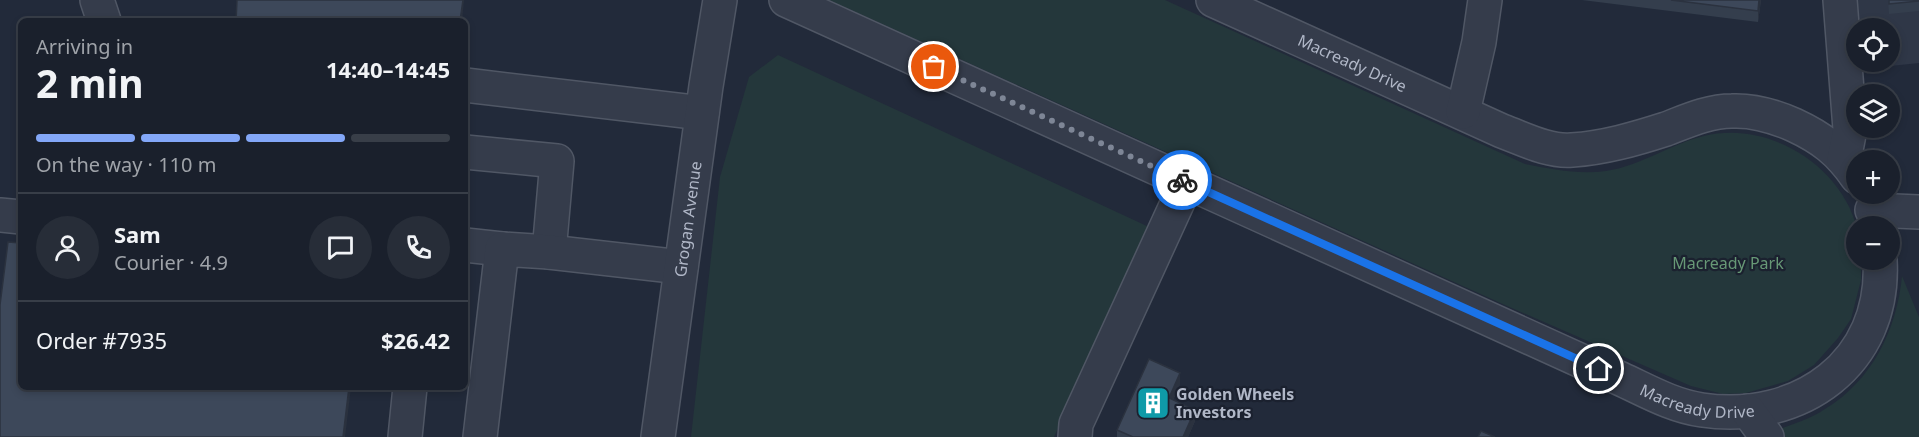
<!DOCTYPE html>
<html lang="en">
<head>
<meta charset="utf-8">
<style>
  body { margin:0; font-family:"Noto Sans",sans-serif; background:#272d38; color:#f1f3f6; height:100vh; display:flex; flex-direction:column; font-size:22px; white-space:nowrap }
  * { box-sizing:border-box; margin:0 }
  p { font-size:20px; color:#9fa3a9 }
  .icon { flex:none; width:33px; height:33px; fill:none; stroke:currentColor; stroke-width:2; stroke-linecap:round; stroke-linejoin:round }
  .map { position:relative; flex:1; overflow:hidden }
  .details { position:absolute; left:18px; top:18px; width:450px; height:372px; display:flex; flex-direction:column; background:#1a202c; border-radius:9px; box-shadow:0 3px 9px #0003,0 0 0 2px #383e48 }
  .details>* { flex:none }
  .controls { position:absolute; left:1846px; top:18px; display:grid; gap:12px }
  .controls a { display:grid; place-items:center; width:54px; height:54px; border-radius:50%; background:#1a202c; box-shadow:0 3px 9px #0003,0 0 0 2px #383e48; font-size:30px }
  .pin { position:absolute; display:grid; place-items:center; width:51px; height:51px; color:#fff; margin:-26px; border:3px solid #fff; border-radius:50%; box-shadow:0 2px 6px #0007 }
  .courier { position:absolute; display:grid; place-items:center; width:60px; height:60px; margin:-30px; border:4px solid #1a73e8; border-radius:50%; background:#fff; color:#222; box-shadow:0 2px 8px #0007 }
  .summary em { font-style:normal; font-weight:700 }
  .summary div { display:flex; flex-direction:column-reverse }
  .summary { display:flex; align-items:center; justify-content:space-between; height:102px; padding:0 18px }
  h1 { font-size:39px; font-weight:700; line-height:45px }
  .bar { display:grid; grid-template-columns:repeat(4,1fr); gap:9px 6px; align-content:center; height:72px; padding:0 18px }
  .bar i { height:8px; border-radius:4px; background:#383e48 }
  .bar .selected { background:#83a7f8 }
  .bar p { grid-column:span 4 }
  .line { display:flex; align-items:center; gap:15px; padding:0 18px; border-top:2px solid #383e48 }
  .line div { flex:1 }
  .round { display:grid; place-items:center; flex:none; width:63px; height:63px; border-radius:32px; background:#272d38 }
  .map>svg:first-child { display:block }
</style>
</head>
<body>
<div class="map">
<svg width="1919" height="437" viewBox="0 0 1919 437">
  <rect width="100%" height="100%" fill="#222a3a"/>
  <!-- airport -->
  <path fill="#2f3747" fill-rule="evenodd" d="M1827 0H1919V63L1832 72ZM1857 28H1890V62H1857Z"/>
  <!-- green -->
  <path fill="#24373b" d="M829 0H1165L1525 164C1551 169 1579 175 1606 171 1641 166 1670 144 1704 136 1768 120 1841 165 1857 228 1859 237 1857 250 1857 260H1861V280L1851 319 1838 338 1814 365 1788 381 1746 393 1723 394 1691 386 1505 305Z
    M778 55 1149 227 1054 437H691L720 177 749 77Z
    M1902 276 1919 317V437H1783L1778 430C1794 423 1811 419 1825 409 1872 381 1897 329 1902 276Z"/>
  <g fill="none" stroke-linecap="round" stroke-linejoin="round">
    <defs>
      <g id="minor">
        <path d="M97 0 104 21"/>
        <path id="s1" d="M786 0 1621 379C1647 391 1673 406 1702 410 1800 424 1886 363 1880 260"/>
        <path id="s2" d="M1213 0 1502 131C1524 139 1548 152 1572 150 1604 148 1635 139 1666 129 1687 121 1709 111 1732 111 1753 110 1776 117 1794 125 1822 138 1839 151 1857 177"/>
        <path d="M1840 0 1850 129 1844 160"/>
        <path d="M465 85 702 113"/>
        <path d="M1463 112 1479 42 1485 0"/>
        <path d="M465 152 557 161 549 252"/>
        <path d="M1872 210 1919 212"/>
        <path d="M0 215 21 217"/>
        <path d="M465 245 502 249"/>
        <path d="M1748 411 1767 437"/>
        <path d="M405 437 410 387"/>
        <path d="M480 437 502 249 549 252 681 267"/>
        <path id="s3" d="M658 437 706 86 720 0"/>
        <path d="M1075 437 1076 424 1187 182"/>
      </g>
    </defs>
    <!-- minor casing -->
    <use href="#minor" stroke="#505765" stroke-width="36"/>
    <!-- minor -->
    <use href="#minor" stroke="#353c4b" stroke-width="33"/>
  </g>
  <!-- wall -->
  <path fill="#343e4d" d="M1582 0H1761L1758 22Z
    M1888 0H1919V11L1889 14Z
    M1180 384 1173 400 1195 421 1188 437H1117V430Z"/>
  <!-- shaded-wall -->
  <path fill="#2b323f" d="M463 0H464L462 21H460Z
    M1759 0H1761L1758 22V11Z
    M1180 373V384L1169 409V398Z
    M349 387H351L345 437H343Z
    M1195 410V421L1188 437H1183Z"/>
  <!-- building -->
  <path fill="#3d485a" stroke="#2b323f" stroke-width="1.5" d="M237 0H463L460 21H236Z
    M1671 0H1759L1758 11Z
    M1889 0H1919V1L1889 4Z
    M8 242 21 243V387H349L343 437H0V305Z
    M1149 359 1180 373 1169 398 1195 410 1183 437H1133L1117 430Z
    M1481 431 1495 437H1478Z"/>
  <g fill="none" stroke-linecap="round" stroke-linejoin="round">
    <!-- done -->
    <path stroke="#7e8696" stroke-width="6" stroke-dasharray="0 10.8" d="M934 67 1182 180"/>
    <!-- route -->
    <path stroke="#1a73e8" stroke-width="8" d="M1182 180 1599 369"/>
  </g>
  <!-- icons -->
  <defs>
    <symbol id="building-square" viewBox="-11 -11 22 22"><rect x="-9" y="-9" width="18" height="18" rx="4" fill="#0f9aa8" stroke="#1b212f"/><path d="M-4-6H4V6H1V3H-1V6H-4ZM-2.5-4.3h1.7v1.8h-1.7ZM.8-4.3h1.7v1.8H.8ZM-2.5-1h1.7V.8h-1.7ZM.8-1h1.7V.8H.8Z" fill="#fff"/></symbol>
  </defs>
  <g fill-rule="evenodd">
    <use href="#building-square" x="1134" y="384" width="38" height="38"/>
  </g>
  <g text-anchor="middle" stroke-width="4.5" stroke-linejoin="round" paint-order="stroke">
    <!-- street labels -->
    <g font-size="16" fill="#b0b7c7" stroke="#1b212f">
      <text dy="6" stroke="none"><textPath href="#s2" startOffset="153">Macready Drive</textPath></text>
      <text dy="6" stroke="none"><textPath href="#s3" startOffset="220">Grogan Avenue</textPath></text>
      <text dy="6" stroke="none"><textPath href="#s1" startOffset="998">Macready Drive</textPath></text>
    </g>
    <!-- park labels -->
    <g font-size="16" fill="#679876" stroke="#1b212f">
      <text x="1728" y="269">Macready Park</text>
    </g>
    <!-- poi labels -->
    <g font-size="16" font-weight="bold" fill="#b0b7c7" stroke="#1b212f" text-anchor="start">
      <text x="1176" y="400">Golden Wheels<tspan x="1176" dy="18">Investors</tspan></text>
    </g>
  </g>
</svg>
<div class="controls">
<a><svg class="icon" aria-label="locate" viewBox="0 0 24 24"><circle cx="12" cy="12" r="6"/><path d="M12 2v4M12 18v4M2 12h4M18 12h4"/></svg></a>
<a><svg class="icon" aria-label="layers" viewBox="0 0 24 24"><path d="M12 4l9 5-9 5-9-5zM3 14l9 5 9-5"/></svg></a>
<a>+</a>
<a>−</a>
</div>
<div class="pin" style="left:934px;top:67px;background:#ea580c"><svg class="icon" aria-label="bag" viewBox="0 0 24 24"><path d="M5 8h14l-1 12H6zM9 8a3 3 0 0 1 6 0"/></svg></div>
<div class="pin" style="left:1599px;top:369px;background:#1f2937"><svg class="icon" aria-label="home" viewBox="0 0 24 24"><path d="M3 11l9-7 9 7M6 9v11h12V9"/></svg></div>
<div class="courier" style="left:1182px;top:180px"><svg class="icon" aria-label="bike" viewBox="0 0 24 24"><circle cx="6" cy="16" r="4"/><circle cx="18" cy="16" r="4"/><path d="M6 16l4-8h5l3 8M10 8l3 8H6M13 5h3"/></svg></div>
<section class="details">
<div class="summary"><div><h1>2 min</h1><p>Arriving in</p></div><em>14:40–14:45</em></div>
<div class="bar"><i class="selected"></i><i class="selected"></i><i class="selected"></i><i></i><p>On the way · 110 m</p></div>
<div class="line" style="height:108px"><a class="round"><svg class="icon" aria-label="person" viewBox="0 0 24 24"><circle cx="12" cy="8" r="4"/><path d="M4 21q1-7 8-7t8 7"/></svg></a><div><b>Sam</b><p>Courier · 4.9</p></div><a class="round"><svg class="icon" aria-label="chat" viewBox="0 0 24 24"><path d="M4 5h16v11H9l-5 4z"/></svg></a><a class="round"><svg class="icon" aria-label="phone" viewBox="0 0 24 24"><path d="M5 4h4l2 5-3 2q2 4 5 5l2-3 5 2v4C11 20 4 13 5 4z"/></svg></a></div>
<div class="line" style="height:78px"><div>Order #7935</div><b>$26.42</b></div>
</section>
</div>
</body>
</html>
